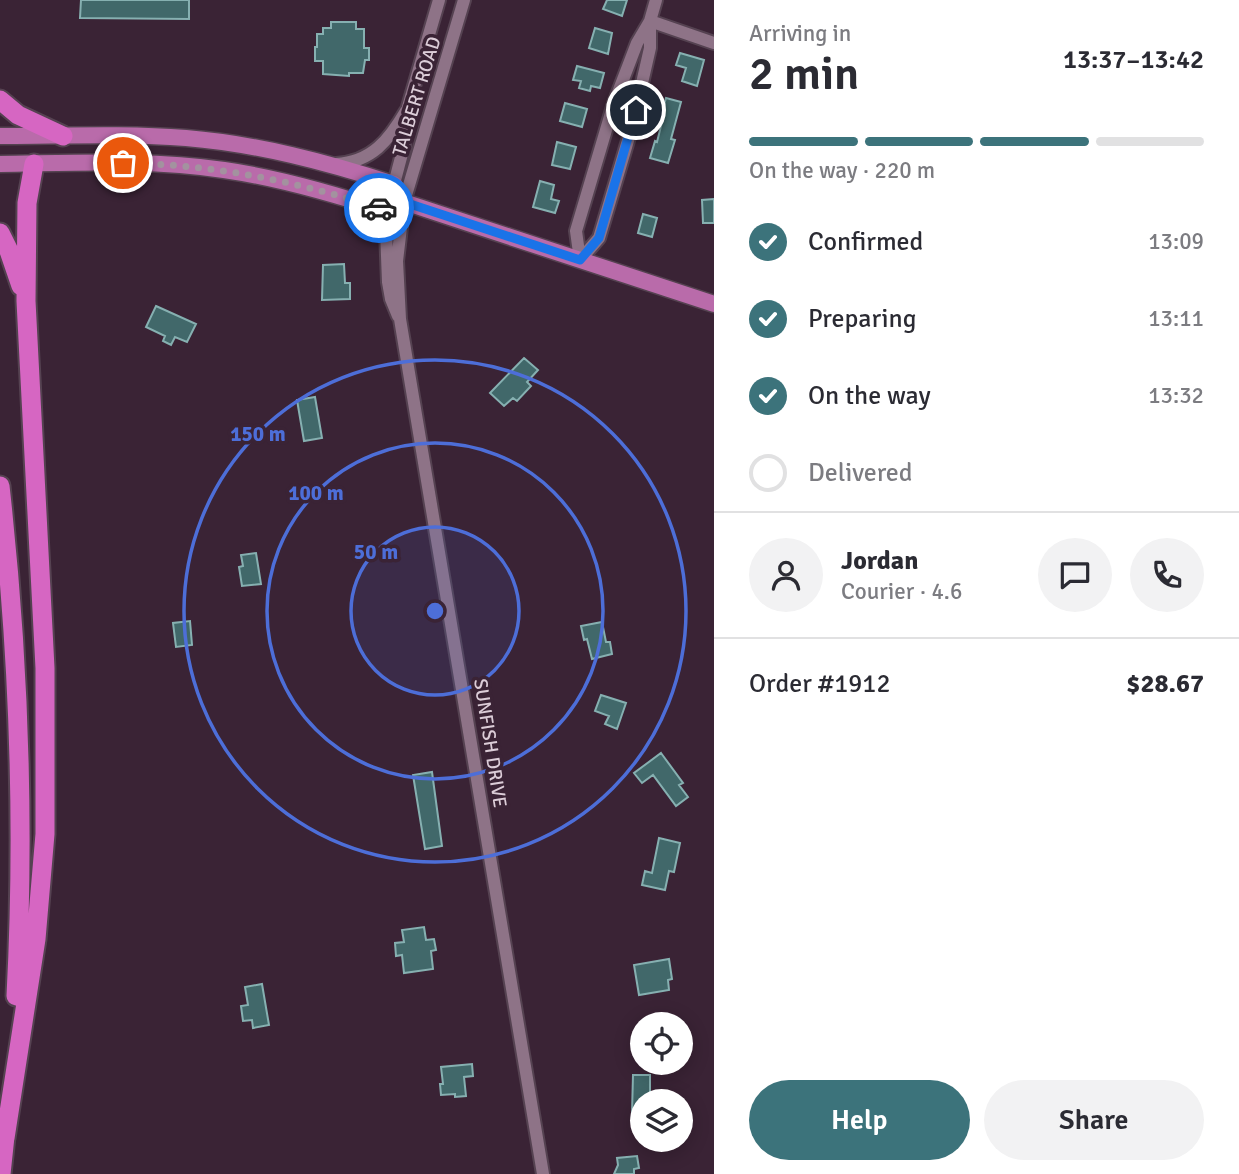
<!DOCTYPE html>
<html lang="en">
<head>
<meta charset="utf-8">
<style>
  body { margin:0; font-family:Signika,sans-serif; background:#f2f2f3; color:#2b2b33; height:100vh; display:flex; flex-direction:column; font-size:26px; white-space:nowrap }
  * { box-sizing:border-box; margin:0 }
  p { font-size:23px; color:#7c7c81 }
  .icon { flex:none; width:38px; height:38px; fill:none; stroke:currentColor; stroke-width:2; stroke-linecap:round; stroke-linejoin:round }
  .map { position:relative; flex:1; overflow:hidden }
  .panel { display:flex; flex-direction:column; background:#fff; width:525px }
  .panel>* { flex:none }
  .tools { position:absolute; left:630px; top:1012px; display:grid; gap:14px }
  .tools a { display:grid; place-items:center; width:63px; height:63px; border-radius:50%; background:#fff; box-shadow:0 4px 18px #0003; font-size:35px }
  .pin { position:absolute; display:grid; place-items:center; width:60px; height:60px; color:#fff; margin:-30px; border:4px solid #fff; border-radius:50%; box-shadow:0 2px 7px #0007 }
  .courier { position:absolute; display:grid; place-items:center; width:70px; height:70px; margin:-35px; border:5px solid #1a73e8; border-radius:50%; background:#fff; color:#222; box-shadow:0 2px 9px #0007 }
  .headline em { font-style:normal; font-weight:600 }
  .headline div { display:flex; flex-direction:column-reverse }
  .headline { display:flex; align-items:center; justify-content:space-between; height:119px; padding:0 35px }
  h1 { font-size:46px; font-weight:600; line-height:52px }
  .bar { display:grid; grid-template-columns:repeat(4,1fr); gap:10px 7px; align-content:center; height:84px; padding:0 35px }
  .bar i { height:9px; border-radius:5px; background:#e1e1e2 }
  .bar .active { background:#3c737b }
  .bar p { grid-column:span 4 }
  .line { display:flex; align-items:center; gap:18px; padding:0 35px; border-top:2px solid #e1e1e2 }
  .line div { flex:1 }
  .round { display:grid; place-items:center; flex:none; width:74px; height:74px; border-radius:37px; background:#f2f2f3 }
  ol { padding:0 35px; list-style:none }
  li { display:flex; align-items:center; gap:21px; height:77px }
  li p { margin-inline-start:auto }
  li .icon { padding:7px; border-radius:50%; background:#3c737b; color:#fff; stroke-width:4 }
  li:last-child { color:#7c7c81 }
  li i { width:38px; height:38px; border:4px solid #e1e1e2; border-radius:50% }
  .cta { display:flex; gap:14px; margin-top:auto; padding:14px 35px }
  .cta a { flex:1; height:80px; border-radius:42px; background:#3c737b; color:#fff; font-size:28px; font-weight:600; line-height:80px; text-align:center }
  .cta a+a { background:#f2f2f3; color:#2b2b33 }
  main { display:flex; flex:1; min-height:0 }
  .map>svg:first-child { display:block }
</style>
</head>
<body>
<main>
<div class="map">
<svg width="714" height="1174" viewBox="0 0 714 1174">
  <rect width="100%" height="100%" fill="#3a2335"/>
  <!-- building -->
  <path fill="#41686a" stroke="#86b0b1" stroke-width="2" d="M81 0H189V19L80 18Z
    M607 0H627L622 16 603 9Z
    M331 22H356V29H364V48H369V60H365L363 73H349V76L323 74V61H315V47H317V34H323V28H331Z
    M595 28 612 33 608 54 589 48Z
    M680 53 704 60 697 86 682 81 686 68 676 65Z
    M577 66 604 73 600 88 591 86 590 91 579 88 581 81 573 80Z
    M666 98 681 102 671 139 675 140 668 163 650 158 655 141 657 142 662 122H659Z
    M565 103 587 109 582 127 560 121Z
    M557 142 576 147 570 169 552 165Z
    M540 181 554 185 551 199 559 201 555 213 533 207Z
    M714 199V223H703L702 200Z
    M643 214 657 218 652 237 638 233Z
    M344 264 345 283H350V299L322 300 323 265Z
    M156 306 196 324 187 342 175 337 171 345 163 341 165 336 146 327Z
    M524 358 538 370 527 382 531 386 517 401 513 398 504 406 490 393Z
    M315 397 322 438 304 441 297 400Z
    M256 553 261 584 242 586 239 567 243 566 241 555Z
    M190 621 192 645 176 647 173 623Z
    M602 622 606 642H610L612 654 592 659 587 639 584 640 581 626Z
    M601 695 626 703 617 729 605 724 609 716 595 711Z
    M661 753 683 783 679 785 688 797 676 806 653 775 642 783 634 773Z
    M432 772 442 846 425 849 413 775Z
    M659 838 680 843 674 872 669 871 665 890 642 885 645 871 652 873Z
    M424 927 426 940 434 939 436 950 431 951 433 969 404 973 402 955 396 956 395 943 404 942 402 930Z
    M669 959 672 979 668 980 669 990 639 995 634 965Z
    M262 984 269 1025 253 1028 252 1020 243 1021 241 1006 248 1005 245 987Z
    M472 1064 473 1076 464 1077 466 1096 455 1097V1094L441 1095 440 1084H443L441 1067Z
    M633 1075H650V1101H642V1114L632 1113Z
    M637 1156 639 1168 634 1169V1174H614L618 1165 617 1158Z"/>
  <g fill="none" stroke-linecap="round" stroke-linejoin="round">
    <defs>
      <path id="minor" d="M464 0 404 202 397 261 400 319 543 1174
        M650 21 714 43
        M336 164C372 162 389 140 406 111
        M580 260 576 231 614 103 637 43 650 21 656 0
        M580 260 599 238 632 127 650 48V22
        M398 316 391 299 388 282 386 230 394 184 404 146 408 107 439 0"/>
      <path id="major" d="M0 136C62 136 124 133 186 138 258 144 326 162 394 184L404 202 714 304
        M0 164C75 163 150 159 224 170 280 178 335 194 389 212L404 202"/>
      <path id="highway" d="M0 100 18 115 63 136
        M0 233 9 251 21 286
        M0 486C19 656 25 826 16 996
        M5 1138 36 939 45 834V668L26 301 27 203 34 164
        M1 1174 6 1127"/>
    </defs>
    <!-- minor casing -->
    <use href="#minor" stroke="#554251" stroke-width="16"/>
    <!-- major casing -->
    <use href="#major" stroke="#554251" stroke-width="19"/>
    <!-- highway casing -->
    <use href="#highway" stroke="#554251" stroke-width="23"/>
    <!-- minor -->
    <use href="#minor" stroke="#8e7387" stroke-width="12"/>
    <!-- major -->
    <use href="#major" stroke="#b96baa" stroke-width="16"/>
    <!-- highway -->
    <use href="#highway" stroke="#d666c2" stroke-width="19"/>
  </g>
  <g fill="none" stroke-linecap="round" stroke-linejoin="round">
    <!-- done -->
    <path stroke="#a3929f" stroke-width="7" stroke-dasharray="0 12.6" d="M123 163C212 164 295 181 379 208"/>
    <!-- route -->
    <path stroke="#1a73e8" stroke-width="9" d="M379 208 389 212 404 202 580 260 599 238 636 110"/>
  </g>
  <!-- distance rings -->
  <circle cx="435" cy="611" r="84" fill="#4d6ed8" fill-opacity=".12"/>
  <g fill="none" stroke="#4d6ed8" stroke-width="3.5">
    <circle cx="435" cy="611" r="84"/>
    <circle cx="435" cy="611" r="168"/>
    <circle cx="435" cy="611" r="251"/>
  </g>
  <g text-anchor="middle" stroke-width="7" stroke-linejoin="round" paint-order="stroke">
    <!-- street labels -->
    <g font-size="19" fill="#dccdd8" stroke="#3a2335">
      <text transform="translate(416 96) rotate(-73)" y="7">TALBERT ROAD</text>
      <text transform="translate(491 743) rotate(81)" y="7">SUNFISH DRIVE</text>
    </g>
  </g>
  <circle cx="435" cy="611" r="10" fill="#4d6ed8" stroke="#3a2335" stroke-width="3.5"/>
  <g font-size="21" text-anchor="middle" font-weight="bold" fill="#4d6ed8" stroke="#3a2335" stroke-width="7" stroke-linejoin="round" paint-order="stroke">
    <text x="258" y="441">150 m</text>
    <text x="316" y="500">100 m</text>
    <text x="376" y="559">50 m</text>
  </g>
</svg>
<div class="tools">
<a><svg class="icon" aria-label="locate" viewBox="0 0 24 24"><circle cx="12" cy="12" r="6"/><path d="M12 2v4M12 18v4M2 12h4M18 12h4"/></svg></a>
<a><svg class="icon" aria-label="layers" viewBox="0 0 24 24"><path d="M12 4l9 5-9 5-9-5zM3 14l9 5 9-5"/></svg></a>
</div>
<div class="pin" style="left:123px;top:163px;background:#ea580c"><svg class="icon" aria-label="bag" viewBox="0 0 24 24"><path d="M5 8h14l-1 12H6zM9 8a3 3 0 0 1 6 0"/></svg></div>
<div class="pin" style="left:636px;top:110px;background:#1f2937"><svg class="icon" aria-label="home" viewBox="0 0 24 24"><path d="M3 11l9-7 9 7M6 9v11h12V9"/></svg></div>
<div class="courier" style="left:379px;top:208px"><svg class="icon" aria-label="car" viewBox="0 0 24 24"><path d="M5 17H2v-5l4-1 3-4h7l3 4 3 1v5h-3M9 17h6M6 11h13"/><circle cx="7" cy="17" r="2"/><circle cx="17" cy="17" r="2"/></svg></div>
</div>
<section class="panel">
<div class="headline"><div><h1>2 min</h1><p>Arriving in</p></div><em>13:37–13:42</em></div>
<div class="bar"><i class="active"></i><i class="active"></i><i class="active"></i><i></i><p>On the way · 220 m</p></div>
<ol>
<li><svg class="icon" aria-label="check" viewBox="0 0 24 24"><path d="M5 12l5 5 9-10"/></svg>Confirmed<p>13:09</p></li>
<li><svg class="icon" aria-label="check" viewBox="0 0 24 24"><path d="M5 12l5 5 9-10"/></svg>Preparing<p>13:11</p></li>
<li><svg class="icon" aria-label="check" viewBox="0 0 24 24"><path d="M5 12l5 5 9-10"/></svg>On the way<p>13:32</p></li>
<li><i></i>Delivered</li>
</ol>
<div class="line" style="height:126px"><a class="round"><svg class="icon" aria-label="person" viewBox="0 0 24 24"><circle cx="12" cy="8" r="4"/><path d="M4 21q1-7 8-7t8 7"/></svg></a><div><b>Jordan</b><p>Courier · 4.6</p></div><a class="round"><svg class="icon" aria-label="chat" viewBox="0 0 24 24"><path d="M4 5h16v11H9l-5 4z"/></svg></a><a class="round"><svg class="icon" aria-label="phone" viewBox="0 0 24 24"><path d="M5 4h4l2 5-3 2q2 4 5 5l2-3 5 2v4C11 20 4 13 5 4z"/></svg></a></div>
<div class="line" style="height:91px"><div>Order #1912</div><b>$28.67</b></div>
<div class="cta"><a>Help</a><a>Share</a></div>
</section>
</main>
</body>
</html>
